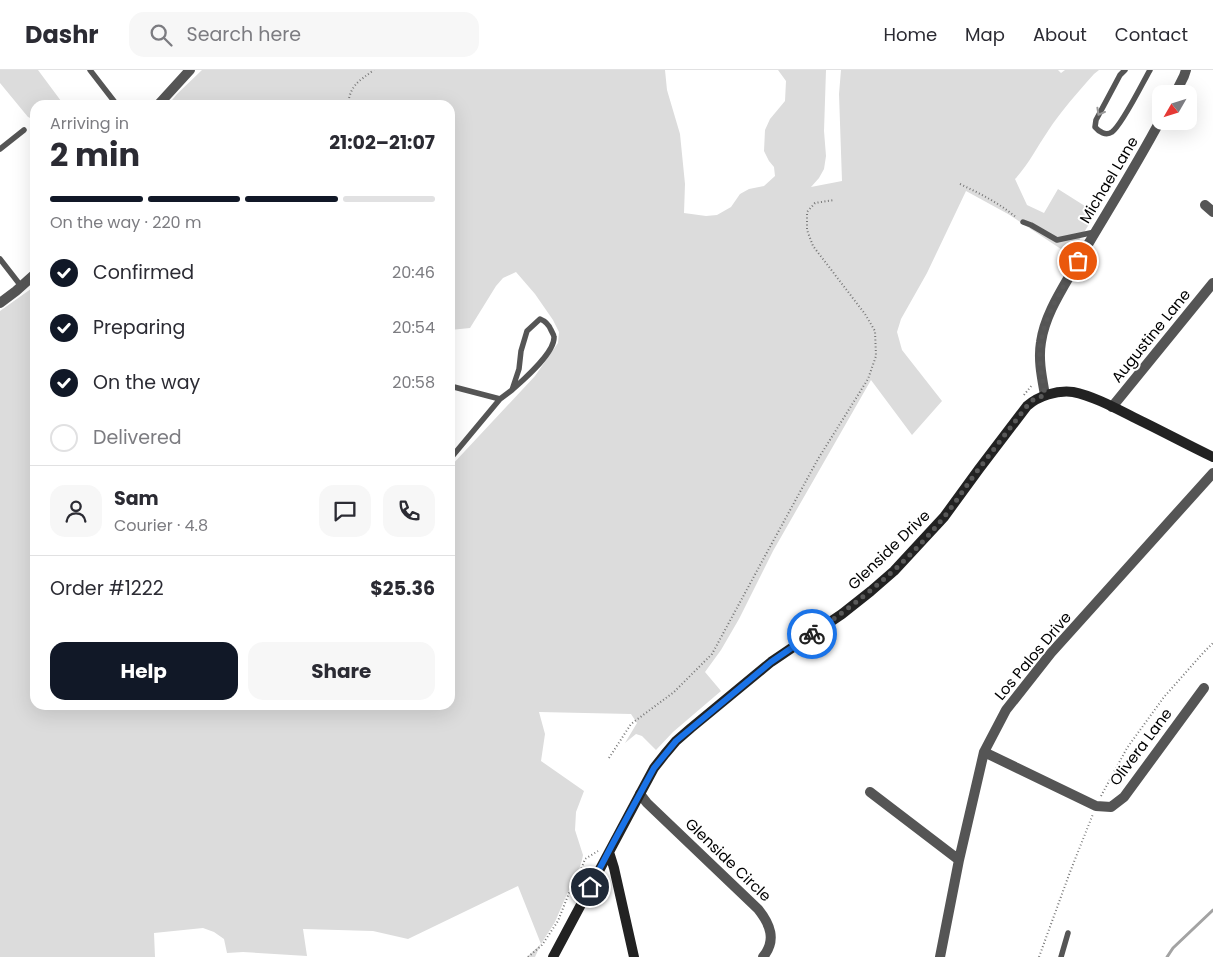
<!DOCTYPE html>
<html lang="en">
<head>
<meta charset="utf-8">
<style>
  body { margin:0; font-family:Poppins,sans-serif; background:#f7f7f7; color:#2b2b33; height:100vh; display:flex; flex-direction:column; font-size:19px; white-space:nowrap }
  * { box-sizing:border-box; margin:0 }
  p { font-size:16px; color:#7c7c81 }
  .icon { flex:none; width:28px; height:28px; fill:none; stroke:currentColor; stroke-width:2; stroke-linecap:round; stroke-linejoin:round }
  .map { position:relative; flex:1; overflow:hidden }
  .panel { position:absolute; left:30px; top:30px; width:425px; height:610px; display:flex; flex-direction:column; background:#fff; border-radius:15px; box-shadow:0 5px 20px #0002 }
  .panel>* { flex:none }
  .needle { width:32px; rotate:231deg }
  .fabs { position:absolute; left:1152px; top:15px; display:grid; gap:10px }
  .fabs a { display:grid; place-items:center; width:45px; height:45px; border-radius:10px; background:#fff; box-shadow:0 5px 20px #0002; font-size:25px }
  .pin { position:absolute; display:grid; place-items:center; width:42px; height:42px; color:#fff; margin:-21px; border:2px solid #fff; border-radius:50%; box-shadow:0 1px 5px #0007 }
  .courier { position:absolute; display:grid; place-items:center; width:50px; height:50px; margin:-25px; border:4px solid #1a73e8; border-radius:50%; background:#fff; color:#222; box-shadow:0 1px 6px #0007 }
  .summary em { font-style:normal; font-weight:700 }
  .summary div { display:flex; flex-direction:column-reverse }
  .summary { display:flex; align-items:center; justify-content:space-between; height:85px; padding:0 20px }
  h1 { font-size:32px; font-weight:700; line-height:38px }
  .bar { display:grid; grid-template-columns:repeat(4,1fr); gap:8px 5px; align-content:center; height:60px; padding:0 20px }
  .bar i { height:6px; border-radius:4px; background:#e1e1e2 }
  .bar .on { background:#111827 }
  .bar p { grid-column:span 4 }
  .line { display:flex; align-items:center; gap:12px; padding:0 20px; border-top:1px solid #e1e1e2 }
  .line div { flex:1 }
  .round { display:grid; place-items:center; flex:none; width:52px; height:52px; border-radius:15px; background:#f7f7f7 }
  ol { padding:0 20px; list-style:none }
  li { display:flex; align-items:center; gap:15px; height:55px }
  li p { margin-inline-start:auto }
  li .icon { padding:5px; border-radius:50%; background:#111827; color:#fff; stroke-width:4 }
  li:last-child { color:#7c7c81 }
  li i { width:28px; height:28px; border:2px solid #e1e1e2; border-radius:50% }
  .cta { display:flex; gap:10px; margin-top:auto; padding:10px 20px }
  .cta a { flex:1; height:58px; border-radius:15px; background:#111827; color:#fff; font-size:20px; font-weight:700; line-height:58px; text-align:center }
  .cta a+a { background:#f7f7f7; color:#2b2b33 }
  header { display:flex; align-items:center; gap:30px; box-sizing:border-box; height:70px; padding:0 25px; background:#fff; border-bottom:1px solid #e1e1e2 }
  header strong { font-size:24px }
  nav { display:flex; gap:28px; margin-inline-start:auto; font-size:18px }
  .search { width:350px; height:45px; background:#f7f7f7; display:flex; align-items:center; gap:12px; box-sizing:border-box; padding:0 18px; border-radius:15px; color:#7c7c81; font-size:19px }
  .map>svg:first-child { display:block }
</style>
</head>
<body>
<header>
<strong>Dashr</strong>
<div class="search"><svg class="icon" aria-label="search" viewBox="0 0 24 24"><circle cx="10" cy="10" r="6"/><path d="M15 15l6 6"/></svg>Search here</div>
<nav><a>Home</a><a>Map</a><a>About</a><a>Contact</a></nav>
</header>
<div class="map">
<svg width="1213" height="887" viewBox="0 0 1213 887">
  <rect width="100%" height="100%" fill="#fff"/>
  <!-- green -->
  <path fill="#dcdcdc" d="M0 0H38L64 35H35V50L28 47 0 13Z
    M202 0H665L667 20 680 64 685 114 684 143 706 146 717 145 731 137 740 124 749 119 764 116 775 106 774 97 769 91 764 81 765 60 770 49 785 31 786 11 778 0H826L824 61 826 86 824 99 819 108 811 117 842 111 839 24 841 0H1058L1061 3 1065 0H1099L1094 4C1078 22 1061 41 1048 61 1037 77 1029 94 1015 109L1027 135 1044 143 1058 119 1096 143 1070 185 1008 144 966 121 927 203 901 249 897 262 902 280 942 331 912 365 871 310 773 481 739 549 721 580 705 602 721 621 673 662 656 680 642 666 636 664 625 673 637 653 631 644 539 642 545 664 541 691 584 721 576 742 575 760 583 785 582 790 577 806 567 824 555 852 541 874 535 887H527L541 874 518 816 408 869 373 861 303 859 307 886 243 882 227 883 224 869 214 862 203 858 154 863 155 887H0V241L35 216V635H450V397L535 306 558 273 559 262 553 250 535 224 516 202 503 208 496 216 470 258 450 260V35H168L177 24Z"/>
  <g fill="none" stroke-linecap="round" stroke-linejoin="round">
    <!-- stream -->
    <path stroke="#a3a3a3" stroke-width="3" d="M1167 887 1173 878 1213 840"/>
    <!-- path -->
    <path stroke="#777" stroke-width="2" stroke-dasharray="1 2.5" stroke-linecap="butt" d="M348 35C350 15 359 11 374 0
      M960 114C981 124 999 133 1017 148
      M1024 325 1032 315
      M609 688 631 654 674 622 712 584 765 486 818 389 868 309 876 286 875 261 865 244 813 176 807 160V142L815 133 834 130
      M1101 726 1127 678 1164 627 1203 583 1213 573
      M528 887 542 875 558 851 569 823 579 805 585 789 598 781
      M1039 887 1070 802 1093 744"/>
    <!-- lane -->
    <path stroke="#555" stroke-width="5.5" d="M90 0 117 35
      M1125 0 1120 5 1096 50 1095 57C1099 62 1106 66 1112 62 1122 55 1143 12 1150 0
      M0 79 24 60
      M1023 152 1031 155 1057 170 1095 162
      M0 189 21 216
      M454 317 500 329 512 320 519 299 521 281 527 261 540 249C545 251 549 255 551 260 552 262 554 265 554 267 555 283 523 310 512 320
      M450 389 500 329
      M1061 887 1068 863"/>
    <!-- street -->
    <path stroke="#555" stroke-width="10" d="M1175 24 1184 6 1186 0
      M158 35 190 0
      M1205 135 1213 142
      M0 233 16 221 35 204
      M1045 325C1042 308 1038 290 1041 272 1045 244 1063 218 1077 193 1105 145 1135 98 1161 49
      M1112 337 1213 213
      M984 682 1096 736 1111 737 1124 727 1204 618
      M870 722 959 790
      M640 724 647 733 758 839C770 854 777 870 763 887
      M940 887 959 790 984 682 1006 640 1051 583 1213 403"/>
    <!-- secondary -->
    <path stroke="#222" stroke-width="10" d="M609 782 614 798 634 887
      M553 887 640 724 654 698 665 684 676 671 691 658 771 592 842 544 871 521 894 501 944 447 979 399 1027 336C1038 326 1057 320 1073 322 1093 326 1115 338 1133 347 1160 360 1186 374 1213 387"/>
  </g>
  <!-- one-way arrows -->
  <defs><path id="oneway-chevron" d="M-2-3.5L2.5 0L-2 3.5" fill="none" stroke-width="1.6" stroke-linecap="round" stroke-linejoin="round" transform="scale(1.25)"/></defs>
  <use stroke="#999" href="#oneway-chevron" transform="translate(1100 42) rotate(119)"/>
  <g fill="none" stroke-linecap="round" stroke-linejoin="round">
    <!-- done -->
    <path stroke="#595959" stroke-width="5" stroke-dasharray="0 9" d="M812 564C861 531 907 493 944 447 956 432 966 416 978 400 994 379 1010 358 1027 336L1033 330 1045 325C1043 312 1040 299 1040 287 1039 252 1062 220 1078 191"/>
    <!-- route -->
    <path stroke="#1a73e8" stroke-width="6" d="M590 817 612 775 654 698 676 671 771 592 812 564"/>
  </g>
  <g text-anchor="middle" stroke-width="4" stroke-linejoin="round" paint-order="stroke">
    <!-- street labels -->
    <g font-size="15" fill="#000" stroke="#fff">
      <text transform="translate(1109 110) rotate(-59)" y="5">Michael Lane</text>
      <text transform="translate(1151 266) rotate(-51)" y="5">Augustine Lane</text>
      <text transform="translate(889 480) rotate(-44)" y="5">Glenside Drive</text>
      <text transform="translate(1033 586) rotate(-50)" y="5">Los Palos Drive</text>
      <text transform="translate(1141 677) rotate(-53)" y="5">Olivera Lane</text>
      <text transform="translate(728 790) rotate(44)" y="5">Glenside Circle</text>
    </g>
  </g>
</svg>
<div class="fabs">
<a><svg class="needle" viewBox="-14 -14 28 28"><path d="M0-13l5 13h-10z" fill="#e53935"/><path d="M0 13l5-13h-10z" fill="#7c7c81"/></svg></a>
</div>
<div class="pin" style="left:1078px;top:191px;background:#ea580c"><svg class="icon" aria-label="bag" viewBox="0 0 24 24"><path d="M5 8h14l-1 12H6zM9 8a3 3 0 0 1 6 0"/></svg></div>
<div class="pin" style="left:590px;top:817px;background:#1f2937"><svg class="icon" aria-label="home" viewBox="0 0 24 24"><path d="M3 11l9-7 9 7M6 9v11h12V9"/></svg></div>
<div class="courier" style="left:812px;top:564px"><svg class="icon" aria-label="bike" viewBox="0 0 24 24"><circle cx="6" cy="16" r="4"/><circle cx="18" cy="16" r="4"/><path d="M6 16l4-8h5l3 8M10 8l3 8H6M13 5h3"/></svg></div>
<section class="panel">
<div class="summary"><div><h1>2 min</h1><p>Arriving in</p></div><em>21:02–21:07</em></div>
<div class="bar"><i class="on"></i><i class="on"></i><i class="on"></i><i></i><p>On the way · 220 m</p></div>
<ol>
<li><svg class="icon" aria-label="check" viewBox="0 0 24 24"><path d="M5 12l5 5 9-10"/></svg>Confirmed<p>20:46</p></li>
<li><svg class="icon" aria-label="check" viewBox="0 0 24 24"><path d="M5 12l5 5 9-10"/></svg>Preparing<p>20:54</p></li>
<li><svg class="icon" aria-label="check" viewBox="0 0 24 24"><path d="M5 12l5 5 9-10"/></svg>On the way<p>20:58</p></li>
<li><i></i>Delivered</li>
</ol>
<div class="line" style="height:90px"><a class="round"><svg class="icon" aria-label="person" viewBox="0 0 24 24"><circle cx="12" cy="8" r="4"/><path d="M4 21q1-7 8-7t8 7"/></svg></a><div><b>Sam</b><p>Courier · 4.8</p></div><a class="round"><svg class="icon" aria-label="chat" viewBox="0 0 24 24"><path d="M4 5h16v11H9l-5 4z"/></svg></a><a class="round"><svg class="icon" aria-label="phone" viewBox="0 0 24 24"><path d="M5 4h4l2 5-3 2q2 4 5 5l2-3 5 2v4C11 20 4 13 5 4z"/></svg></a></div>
<div class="line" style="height:65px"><div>Order #1222</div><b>$25.36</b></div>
<div class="cta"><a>Help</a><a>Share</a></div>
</section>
</div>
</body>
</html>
